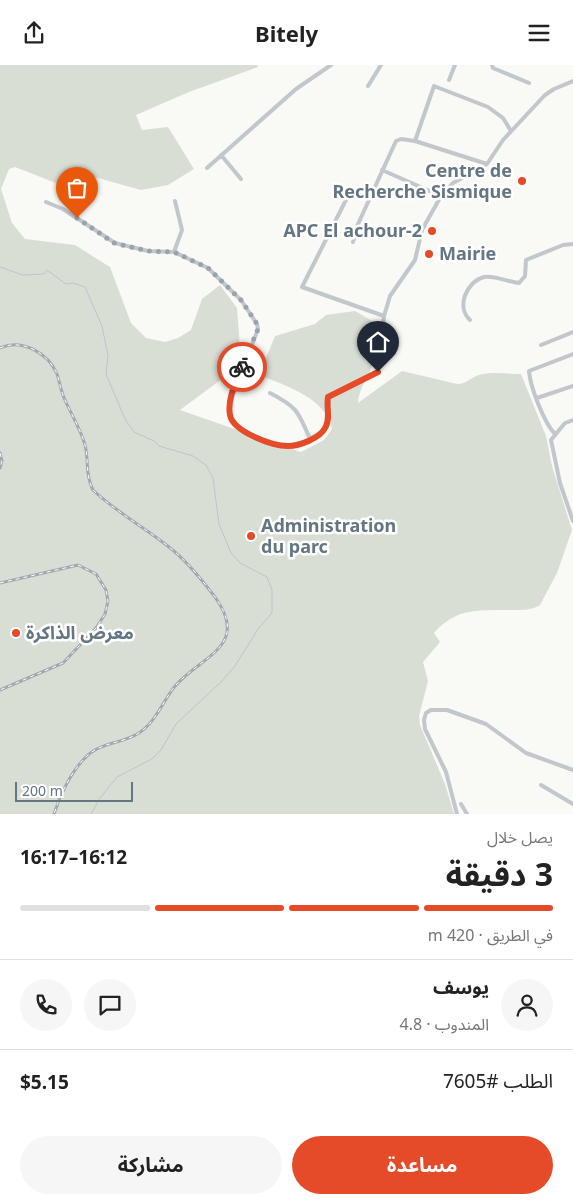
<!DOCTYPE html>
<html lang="ar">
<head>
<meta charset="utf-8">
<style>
  body { margin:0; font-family:"Noto Sans","Noto Sans Arabic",sans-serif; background:#f6f6f6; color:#222; direction:rtl; height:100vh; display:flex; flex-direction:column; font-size:19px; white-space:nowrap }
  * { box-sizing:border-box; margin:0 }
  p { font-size:16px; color:#767676 }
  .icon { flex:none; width:28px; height:28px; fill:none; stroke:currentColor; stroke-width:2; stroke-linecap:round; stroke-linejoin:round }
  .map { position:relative; height:749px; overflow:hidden; direction:ltr }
  .panel { display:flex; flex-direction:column; background:#fff; flex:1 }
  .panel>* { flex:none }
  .scale { position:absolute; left:15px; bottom:12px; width:118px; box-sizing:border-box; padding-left:5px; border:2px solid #637682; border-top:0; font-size:14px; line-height:18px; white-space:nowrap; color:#637682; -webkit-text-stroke:4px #fff; paint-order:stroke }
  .pin { position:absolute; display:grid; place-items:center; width:42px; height:42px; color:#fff; margin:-51px -21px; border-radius:50% 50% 50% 0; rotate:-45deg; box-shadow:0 0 5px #0007 }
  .pin .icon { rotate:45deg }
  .courier { position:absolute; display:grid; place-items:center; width:50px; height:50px; margin:-25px; border:4px solid #e64b29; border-radius:50%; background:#fff; color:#222; box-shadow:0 1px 6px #0007 }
  .headline em { font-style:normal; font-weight:700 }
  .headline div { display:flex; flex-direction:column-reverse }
  .headline { display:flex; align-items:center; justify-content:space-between; height:85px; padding:0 20px }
  h1 { font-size:32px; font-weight:700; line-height:38px }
  .bar { display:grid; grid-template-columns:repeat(4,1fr); gap:8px 5px; align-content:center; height:60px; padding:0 20px }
  .bar i { height:6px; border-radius:4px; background:#e0e0e0 }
  .bar .selected { background:#e64b29 }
  .bar p { grid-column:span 4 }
  .line { display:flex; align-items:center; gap:12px; padding:0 20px; border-top:1px solid #e0e0e0 }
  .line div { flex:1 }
  .round { display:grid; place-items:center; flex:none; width:52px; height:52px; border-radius:26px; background:#f6f6f6 }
  .button { display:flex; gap:10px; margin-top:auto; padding:10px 20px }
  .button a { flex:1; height:58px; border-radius:30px; background:#e64b29; color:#fff; font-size:20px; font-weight:700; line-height:58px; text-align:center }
  .button a+a { background:#f6f6f6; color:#222 }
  header { display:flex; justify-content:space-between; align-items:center; height:65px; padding:0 20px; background:#fff; font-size:22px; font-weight:700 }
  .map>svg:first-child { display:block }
</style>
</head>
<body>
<header><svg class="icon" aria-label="menu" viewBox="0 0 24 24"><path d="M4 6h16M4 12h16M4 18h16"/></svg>Bitely<svg class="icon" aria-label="share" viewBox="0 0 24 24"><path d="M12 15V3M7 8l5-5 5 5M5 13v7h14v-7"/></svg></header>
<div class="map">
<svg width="573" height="749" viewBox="0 0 573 749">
  <rect width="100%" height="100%" fill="#f9f9f6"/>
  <!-- green -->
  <path fill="#d9ded5" d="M0 0H257L258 2 189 27 136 50 142 65 168 62 194 104 168 120 141 125 69 105 76 122H66L15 102 9 104 1 124 12 158 25 174 75 180 110 202 131 258 146 273 165 277 178 273 191 265 202 234 220 220 237 243 240 283 230 308 180 345 301 387 324 375 332 364C325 332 286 321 259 310L275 271 315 259 326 250 355 246 374 257C376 272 378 286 372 301 368 313 358 325 358 338L402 306 457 319C467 319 471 312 479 310 492 306 508 309 521 309L546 371 552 401 572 465 557 508 540 540C532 545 523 545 513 545 480 546 458 541 434 568L440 577 423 597 428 616 419 651 420 660 445 719 454 749H0Z"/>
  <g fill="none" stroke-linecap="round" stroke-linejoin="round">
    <!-- stream -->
    <path stroke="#b9c7ca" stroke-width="1" d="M0 202 23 210 44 209 47 205 66 219 73 218 85 222 102 261 108 291 106 309 125 354 134 367 154 376 159 381 193 391 206 400 213 413 219 459 231 488 240 498 267 512 272 525V548L258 564 235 601 222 616 176 659 161 685 152 694 117 712 100 733 91 749"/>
    <!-- minor -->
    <path stroke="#c2c7cb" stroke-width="4" d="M492 0 493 3 529 18
      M449 15 455 0
      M368 21 381 0
      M221 90 241 114
      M487 99 415 76 434 21 488 42 503 53 511 66
      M207 103 296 24 331 0
      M382 105 441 131
      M370 132 354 124 351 125 302 222 384 251
      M46 137 63 144 115 178 148 186 174 187 208 203 241 235 257 259 258 264 230 338V350L233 358 240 364 266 377 287 381 304 377 325 365 327 359 329 332 378 307 384 251 390 231 415 195 422 165 441 131 453 118 487 99 503 75 545 30 554 24 573 16
      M353 177 358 159 396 76 401 74 415 76
      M174 187 182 165 175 136
      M470 255C456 242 466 217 484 212 493 210 509 217 519 218L525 211 526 195 563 180 573 179
      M541 280 573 267
      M270 328C297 342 298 346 310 374
      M537 333 573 321
      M573 355 565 358 551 375 560 418 573 456
      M555 369C544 358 530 321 529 306L573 289
      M541 720 573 739
      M461 739 467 749
      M457 749 446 707 425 664 424 655 426 648 431 645H447L486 659 526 688 573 705"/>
    <defs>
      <path id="rail" d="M0 283C22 273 48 288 57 309 60 318 61 327 65 335 71 349 81 365 85 380 89 396 85 409 93 425 116 447 144 462 169 482 186 495 202 515 215 532 250 581 203 590 176 620 163 635 157 656 139 668 122 679 99 677 85 693 71 707 60 730 54 749
        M0 388 2 396 0 403
        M0 518 78 500 96 509 106 525 108 536 105 549 96 563 63 598 0 625"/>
    </defs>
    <!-- rail casing -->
    <use href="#rail" stroke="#a1a9af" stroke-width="3"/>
    <!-- rail -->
    <use href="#rail" stroke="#fff" stroke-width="1" stroke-dasharray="4" stroke-linecap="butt"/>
  </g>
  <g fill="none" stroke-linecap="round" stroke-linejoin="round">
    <!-- done -->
    <path stroke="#98a4ab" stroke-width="5" stroke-dasharray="0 9" d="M77 153 114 178 148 186 174 187 208 203 241 235 257 259 258 264 242 302"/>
    <!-- route -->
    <path stroke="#e64b29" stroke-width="6" d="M242 302C236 317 227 334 230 350 233 367 273 381 288 381 300 381 320 373 325 363 331 354 326 342 328 332L378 307"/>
  </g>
  <!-- markers -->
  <g fill="#e64b29" stroke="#fff" stroke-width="2">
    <circle cx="522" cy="116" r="5"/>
    <circle cx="432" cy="166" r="5"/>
    <circle cx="429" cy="189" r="5"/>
    <circle cx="251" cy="471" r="5"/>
    <circle cx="16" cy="568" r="5"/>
  </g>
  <g text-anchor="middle" stroke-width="5" stroke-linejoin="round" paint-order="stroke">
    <!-- poi labels -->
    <g font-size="18" font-weight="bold" fill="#637682" stroke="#fff" text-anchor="start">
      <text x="512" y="112" text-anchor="end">Centre de<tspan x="512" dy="21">Recherche Sismique</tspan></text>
      <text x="422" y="172" text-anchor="end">APC El achour-2</text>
      <text x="439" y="195">Mairie</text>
      <text x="261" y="467">Administration<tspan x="261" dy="21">du parc</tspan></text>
      <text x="26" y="574">معرض الذاكرة</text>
    </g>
  </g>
</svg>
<div class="scale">200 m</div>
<div class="pin" style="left:77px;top:153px;background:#ea580c"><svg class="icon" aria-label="bag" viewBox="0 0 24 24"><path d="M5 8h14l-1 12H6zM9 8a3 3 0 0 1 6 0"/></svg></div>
<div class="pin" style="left:378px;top:307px;background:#1f2937"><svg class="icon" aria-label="home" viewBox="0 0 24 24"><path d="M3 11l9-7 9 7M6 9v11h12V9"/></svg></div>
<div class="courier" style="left:242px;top:302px"><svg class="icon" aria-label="bike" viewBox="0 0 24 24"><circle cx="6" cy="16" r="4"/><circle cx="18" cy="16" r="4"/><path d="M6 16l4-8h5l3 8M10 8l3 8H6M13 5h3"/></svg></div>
</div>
<section class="panel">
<div class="headline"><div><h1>3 دقيقة</h1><p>يصل خلال</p></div><em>16:12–16:17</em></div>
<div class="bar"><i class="selected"></i><i class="selected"></i><i class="selected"></i><i></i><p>في الطريق · 420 m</p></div>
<div class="line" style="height:90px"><a class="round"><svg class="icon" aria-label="person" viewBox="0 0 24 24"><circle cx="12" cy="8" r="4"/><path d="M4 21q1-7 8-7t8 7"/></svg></a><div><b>يوسف</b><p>المندوب · 4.8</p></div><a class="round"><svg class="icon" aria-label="chat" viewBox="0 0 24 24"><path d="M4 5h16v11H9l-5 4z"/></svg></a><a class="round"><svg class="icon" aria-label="phone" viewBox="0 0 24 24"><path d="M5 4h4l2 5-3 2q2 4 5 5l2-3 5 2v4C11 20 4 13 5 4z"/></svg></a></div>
<div class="line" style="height:65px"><div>الطلب #7605</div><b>$5.15</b></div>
<div class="button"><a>مساعدة</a><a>مشاركة</a></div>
</section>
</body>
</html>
